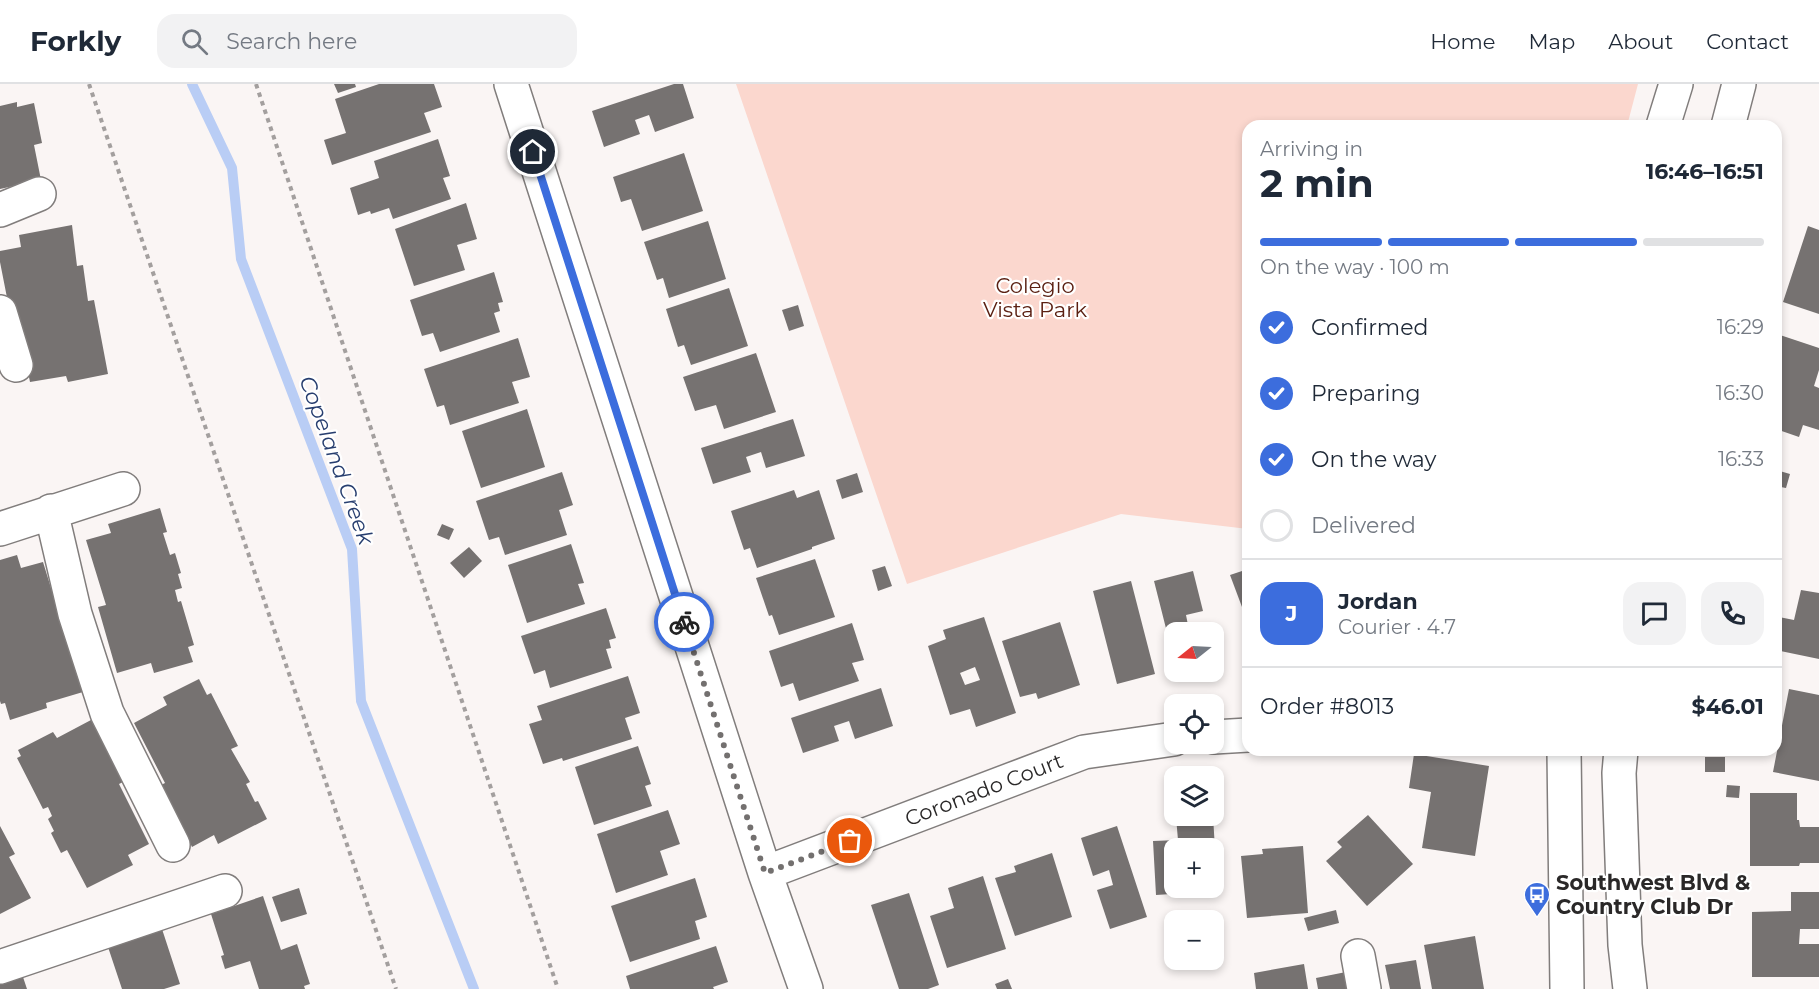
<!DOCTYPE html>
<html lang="en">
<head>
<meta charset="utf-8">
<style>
  body { margin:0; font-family:Montserrat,sans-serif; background:#f2f2f3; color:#1f2937; height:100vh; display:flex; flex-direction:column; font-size:22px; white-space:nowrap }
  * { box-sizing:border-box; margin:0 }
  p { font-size:20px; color:#747a83 }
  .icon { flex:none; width:33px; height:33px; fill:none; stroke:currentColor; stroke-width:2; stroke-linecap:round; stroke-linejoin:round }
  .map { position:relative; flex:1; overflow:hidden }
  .details { position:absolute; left:1242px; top:36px; width:540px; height:636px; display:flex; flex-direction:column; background:#fff; border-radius:18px; box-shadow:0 3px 9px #0003 }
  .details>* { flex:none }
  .needle { width:39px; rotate:252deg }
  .fabs { position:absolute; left:1164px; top:538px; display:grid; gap:12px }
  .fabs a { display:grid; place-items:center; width:60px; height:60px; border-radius:12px; background:#fff; box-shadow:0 3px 9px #0003; font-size:30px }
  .pin { position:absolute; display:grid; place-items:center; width:51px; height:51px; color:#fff; margin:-26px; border:3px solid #fff; border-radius:50%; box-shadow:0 2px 6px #0007 }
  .courier { position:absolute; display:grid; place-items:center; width:60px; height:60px; margin:-30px; border:4px solid #3c6ddd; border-radius:50%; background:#fff; color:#222; box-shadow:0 2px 8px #0007 }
  .head em { font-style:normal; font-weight:700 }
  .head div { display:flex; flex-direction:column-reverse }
  .head { display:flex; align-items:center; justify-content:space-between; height:102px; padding:0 18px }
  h1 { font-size:39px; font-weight:700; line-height:45px }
  .bar { display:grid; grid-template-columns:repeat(4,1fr); gap:9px 6px; align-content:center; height:72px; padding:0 18px }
  .bar i { height:8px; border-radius:4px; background:#e0e1e3 }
  .bar .current { background:#3c6ddd }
  .bar p { grid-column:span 4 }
  .line { display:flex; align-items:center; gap:15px; padding:0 18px; border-top:2px solid #e0e1e3 }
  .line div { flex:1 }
  .round { display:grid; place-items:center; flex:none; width:63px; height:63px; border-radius:18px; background:#f2f2f3 }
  ol { padding:0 18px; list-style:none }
  li { display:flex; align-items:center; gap:18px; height:66px }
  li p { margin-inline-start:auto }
  li .icon { padding:6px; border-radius:50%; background:#3c6ddd; color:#fff; stroke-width:4 }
  li:last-child { color:#747a83 }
  li i { width:33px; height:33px; border:3px solid #e0e1e3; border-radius:50% }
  header { display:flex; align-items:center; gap:36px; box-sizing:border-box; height:84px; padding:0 30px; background:#fff; border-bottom:2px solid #e0e1e3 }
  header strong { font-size:28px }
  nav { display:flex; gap:33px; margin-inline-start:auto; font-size:21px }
  .search { width:420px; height:54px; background:#f2f2f3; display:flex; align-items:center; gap:15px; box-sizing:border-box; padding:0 21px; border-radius:18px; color:#747a83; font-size:22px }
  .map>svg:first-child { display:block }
</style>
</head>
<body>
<header>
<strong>Forkly</strong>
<div class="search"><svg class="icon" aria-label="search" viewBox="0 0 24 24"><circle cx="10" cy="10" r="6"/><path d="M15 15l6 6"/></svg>Search here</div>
<nav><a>Home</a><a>Map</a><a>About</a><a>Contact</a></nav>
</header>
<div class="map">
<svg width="1819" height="905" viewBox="0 0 1819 905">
  <rect width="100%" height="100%" fill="#faf5f4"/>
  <!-- green -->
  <path fill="#fbd7ce" d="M736 0H1638L1627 42H1248V445L1121 430 907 500Z"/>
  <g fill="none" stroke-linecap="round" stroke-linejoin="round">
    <!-- stream -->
    <path stroke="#b9cdf5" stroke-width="10" d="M192 0 232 84 241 175 352 465 361 617 474 905"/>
  </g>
  <!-- building -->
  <path fill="#767271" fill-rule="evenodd" d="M334 0H355L356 3 338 9Z
    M379 0H434L442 23 424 29 431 48 332 81 324 56 346 49 335 15Z
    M674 0H683L694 34 655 48 649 31 635 36 640 50 604 63 592 27Z
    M17 18V23L34 19 42 59 34 61 41 96 0 105V22Z
    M438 55 450 92 443 94 451 115 393 135 389 124 371 130 370 127 358 131 350 104 379 94 374 77Z
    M684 69 703 127 642 147 631 115 621 118 613 93Z
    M466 119 477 155 457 161 465 186 414 202 395 145Z
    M708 137 726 195 669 214 663 194 657 196 644 158Z
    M72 141 77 182 83 181 88 217 94 216 108 290 68 298 66 292 30 298 17 233 11 234 0 178V167L21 163 19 151Z
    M1808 142 1819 146V230L1783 218Z
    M494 188 503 218 498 219 500 227 494 229 500 248 440 268 433 249 422 252 410 216Z
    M729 204 748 262 691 281 684 261 678 263 666 225Z
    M798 221 804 242 789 247 782 226Z
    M1780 251 1819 264V286L1814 302 1819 304V346L1803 341 1799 353 1776 345V265Z
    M518 254 530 293 512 298 519 319 450 341 444 321 437 323 424 285Z
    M756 269 776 328 724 345 716 321 695 327 683 293Z
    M527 325 545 383 481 404 462 347Z
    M793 335 805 372 766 384 761 368 746 373 751 388 713 400 701 364Z
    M1776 386 1790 390 1786 404 1776 402Z
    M562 388 573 421 559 426 567 451 505 471 499 453 489 456 476 417Z
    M857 389 863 408 842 415 836 396Z
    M794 406 797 414 819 406 835 455 812 463V465L757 484 750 464 744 466 731 427Z
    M160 424 167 448 163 449 170 471 175 469 181 489 178 490 182 504 175 506 178 518 181 517 194 561 188 563 193 578 154 589 151 579 117 589 98 523 106 521 86 456 111 449 108 440Z
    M442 440 454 445 449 456 437 451Z
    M571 460 584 499 578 500 585 520 527 539 508 481Z
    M469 463 482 477 464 494 450 479Z
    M17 471 21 484 43 478 83 608 46 619 47 624 10 636 5 619 1 620 0 617V476Z
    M815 475 835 533 779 551 772 531 769 532 756 494Z
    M885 482 892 502 878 507 872 486Z
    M1248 485V539L1230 491Z
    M1193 487 1203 527 1186 531 1189 546 1205 542 1206 549H1174V576L1154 497Z
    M1131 497 1155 590 1117 600 1093 507Z
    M1801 506 1819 509V575L1776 566V548L1779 533 1794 536Z
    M606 524 616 554 609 556 611 564 606 565 612 584 550 604 545 586 534 590 521 552Z
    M984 533 1016 629 976 643 970 625 950 631 928 562 946 555 943 546ZM975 583 980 596 965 601 960 589Z
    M1060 538 1080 601 1038 615 1036 609 1020 613 1002 557Z
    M852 539 864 576 852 579 859 597 799 617 793 599 781 603 769 567Z
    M628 592 640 629 625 634 632 655 563 677 562 674 543 680 529 640 542 636 537 622Z
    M199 595 207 611 211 609 238 662 231 665 250 698 246 700 255 718 258 717 267 735 218 760 214 751 192 763 161 701 165 699 134 639 167 621 163 613Z
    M881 604 893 642 855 655 849 637 834 642 839 657 803 669 791 634Z
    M1789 605 1819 611V697L1773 688Z
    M91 636 123 698 119 700 149 760 128 771 133 781 87 804 67 766 61 769 51 749 54 747 48 735 52 732 48 723 43 725 17 674 21 672 18 666 53 648 57 654Z
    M638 662 651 700 645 702 652 722 594 741 575 683Z
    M1414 670 1489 682 1475 772 1422 764 1431 708 1409 704Z
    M1705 673H1725V688H1705Z
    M1727 701 1740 702 1739 714 1726 713Z
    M1750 709H1797V736H1799L1800 743H1819V779H1800L1799 782H1750Z
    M668 726 680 760 660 767 668 791 616 809 597 750Z
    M1368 731 1413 780 1367 822 1326 777 1342 763 1337 758Z
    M1213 732 1215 765H1174V804H1214V769H1215L1217 807 1156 811 1153 757 1178 756 1176 733Z
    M0 742 15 770 9 773 31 814 0 830Z
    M1117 742 1147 833 1110 845 1097 806 1113 801 1109 786 1093 792 1081 754Z
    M1303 762 1308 829 1247 834 1241 772 1263 770 1262 765Z
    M1052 769 1072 833 1015 852 995 794 1016 788 1014 782Z
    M983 792 1006 865 947 884 930 832 954 824 948 804Z
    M695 794 707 833 695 837 700 855 630 878 611 822Z
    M299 804 307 830 281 838 272 813Z
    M1791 808H1819V845H1800L1799 860H1819V893H1752V828L1791 827Z
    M909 809 939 901 928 905H899L871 821Z
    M263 812 281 866 297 860 310 900 304 902 305 905H259L250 877 225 885 221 872 224 871 211 830Z
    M1336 826 1339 839 1308 847 1304 834Z
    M162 845 180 900 164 905H122L108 863Z
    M1475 852 1484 905H1432L1424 861Z
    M716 862 728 898 713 903 714 905H630L626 892Z
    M1416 876 1421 905H1390L1385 881Z
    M1304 880 1308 905H1256L1254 889Z
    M1346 888 1349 905H1318L1316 894Z
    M22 890 27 905H0V897Z
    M1008 895 1012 905H997L995 900Z"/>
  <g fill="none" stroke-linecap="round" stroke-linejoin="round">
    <defs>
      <path id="minor" d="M511 0 765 789 806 905
        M1663 42 1676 0
        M1728 42 1739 0
        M0 126 39 110
        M0 228 16 281
        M51 427 75 530 107 629 173 761
        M0 445 123 405
        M1214 653 1248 651
        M1564 666 1567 905
        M1621 666 1619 689 1625 861 1630 905
        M765 789 1084 668 1174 655
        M1358 872 1364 905
        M0 883 225 807"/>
    </defs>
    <!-- minor casing -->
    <use href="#minor" stroke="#817d7c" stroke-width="36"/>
    <!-- path -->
    <path stroke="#a39f9e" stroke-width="4" stroke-dasharray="4.5 4.5" stroke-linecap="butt" d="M89 0 396 905
      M256 0 558 905"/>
    <!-- minor -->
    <use href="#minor" stroke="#fff" stroke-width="33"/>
  </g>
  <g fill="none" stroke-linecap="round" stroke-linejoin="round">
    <!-- done -->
    <path stroke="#73706f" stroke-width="6" stroke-dasharray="0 10.8" d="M684 538 765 789 850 757"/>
    <!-- route -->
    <path stroke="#3c6ddd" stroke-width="8" d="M533 68 684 538"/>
  </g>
  <!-- icons -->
  <defs>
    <symbol id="bus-pin" viewBox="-11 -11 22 30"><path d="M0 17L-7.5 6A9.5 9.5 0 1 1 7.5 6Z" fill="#3c6ddd" stroke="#fff"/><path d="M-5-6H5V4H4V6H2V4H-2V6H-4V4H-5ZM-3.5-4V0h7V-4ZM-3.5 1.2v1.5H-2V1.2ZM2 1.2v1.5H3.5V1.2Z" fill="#fff"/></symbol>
  </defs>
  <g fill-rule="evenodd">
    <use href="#bus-pin" x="1522" y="796" width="30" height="40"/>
  </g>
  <g text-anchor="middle" stroke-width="4.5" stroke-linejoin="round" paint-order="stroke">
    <!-- park labels -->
    <g font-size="21" fill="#5b2012" stroke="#fff">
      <text x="1035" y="209">Colegio<tspan x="1035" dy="24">Vista Park</tspan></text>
    </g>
    <!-- street labels -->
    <g font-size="21" fill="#2a2828" stroke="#fff">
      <text transform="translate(984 706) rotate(-21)" y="7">Coronado Court</text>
    </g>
    <!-- poi labels -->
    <g font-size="21" font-weight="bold" fill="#2a2828" stroke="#fff" text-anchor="start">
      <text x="1556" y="806">Southwest Blvd &amp;<tspan x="1556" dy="24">Country Club Dr</tspan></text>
    </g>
    <!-- water labels -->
    <g font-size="22" font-style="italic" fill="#273e6f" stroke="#fff">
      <text transform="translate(337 376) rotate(70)" y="8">Copeland Creek</text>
    </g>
  </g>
</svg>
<div class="fabs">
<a><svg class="needle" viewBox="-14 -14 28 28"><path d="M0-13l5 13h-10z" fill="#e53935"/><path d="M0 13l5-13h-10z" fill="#747a83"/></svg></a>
<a><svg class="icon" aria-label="locate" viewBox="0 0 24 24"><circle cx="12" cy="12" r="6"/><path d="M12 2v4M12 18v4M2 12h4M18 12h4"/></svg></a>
<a><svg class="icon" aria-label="layers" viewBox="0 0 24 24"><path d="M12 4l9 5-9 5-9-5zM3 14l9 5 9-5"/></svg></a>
<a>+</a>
<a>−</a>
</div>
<div class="pin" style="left:850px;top:757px;background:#ea580c"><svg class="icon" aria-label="bag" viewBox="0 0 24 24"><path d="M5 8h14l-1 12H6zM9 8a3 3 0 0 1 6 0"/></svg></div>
<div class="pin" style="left:533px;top:68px;background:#1f2937"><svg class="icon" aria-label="home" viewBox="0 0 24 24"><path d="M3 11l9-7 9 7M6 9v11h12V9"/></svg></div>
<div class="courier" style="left:684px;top:538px"><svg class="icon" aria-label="bike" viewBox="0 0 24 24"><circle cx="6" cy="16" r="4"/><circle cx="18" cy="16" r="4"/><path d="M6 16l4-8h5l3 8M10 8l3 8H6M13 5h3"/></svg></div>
<section class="details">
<div class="head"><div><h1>2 min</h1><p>Arriving in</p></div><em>16:46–16:51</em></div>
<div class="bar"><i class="current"></i><i class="current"></i><i class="current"></i><i></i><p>On the way · 100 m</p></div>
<ol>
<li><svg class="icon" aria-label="check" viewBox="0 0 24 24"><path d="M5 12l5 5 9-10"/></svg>Confirmed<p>16:29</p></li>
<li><svg class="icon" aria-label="check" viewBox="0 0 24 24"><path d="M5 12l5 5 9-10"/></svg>Preparing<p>16:30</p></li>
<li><svg class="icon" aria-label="check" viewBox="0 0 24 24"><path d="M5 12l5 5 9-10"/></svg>On the way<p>16:33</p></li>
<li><i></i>Delivered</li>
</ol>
<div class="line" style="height:108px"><b class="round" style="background:#3c6ddd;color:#fff">J</b><div><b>Jordan</b><p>Courier · 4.7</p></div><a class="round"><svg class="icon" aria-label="chat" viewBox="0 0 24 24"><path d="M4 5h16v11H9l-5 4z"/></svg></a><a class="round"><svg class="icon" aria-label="phone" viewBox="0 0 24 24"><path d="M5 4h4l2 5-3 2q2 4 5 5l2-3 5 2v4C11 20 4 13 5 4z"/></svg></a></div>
<div class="line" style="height:78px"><div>Order #8013</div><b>$46.01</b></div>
</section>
</div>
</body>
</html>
